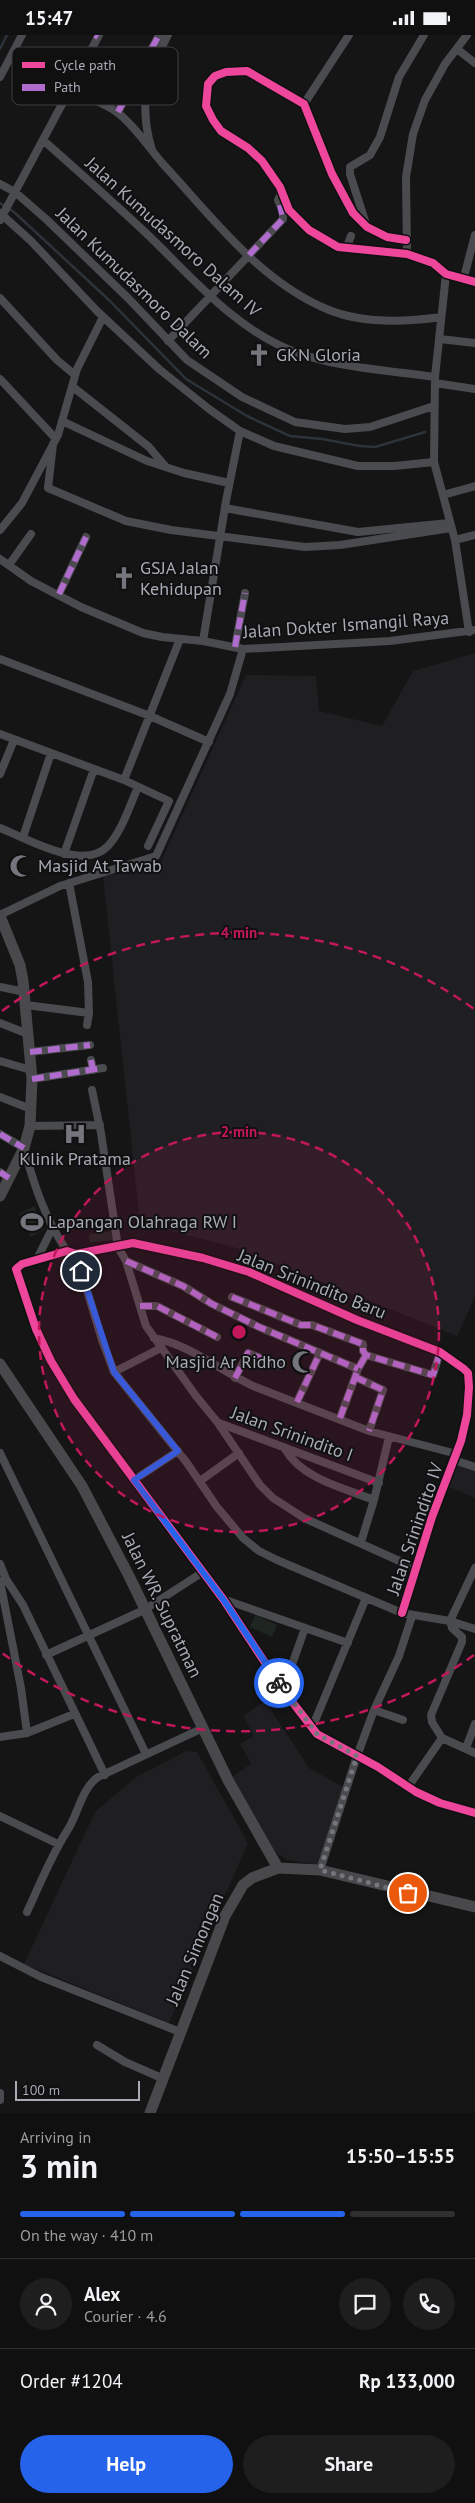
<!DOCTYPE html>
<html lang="en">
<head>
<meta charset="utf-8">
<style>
  body { margin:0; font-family:"PT Sans",sans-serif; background:#1e1e1e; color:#f1f3f6; height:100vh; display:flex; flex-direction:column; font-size:19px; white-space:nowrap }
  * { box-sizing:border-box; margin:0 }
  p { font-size:16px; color:#9c9d9f }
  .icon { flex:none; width:28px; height:28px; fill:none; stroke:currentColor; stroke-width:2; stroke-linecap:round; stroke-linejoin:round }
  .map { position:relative; height:2078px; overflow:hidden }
  .side { display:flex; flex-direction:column; background:#101010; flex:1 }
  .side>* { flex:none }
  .scale { position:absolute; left:15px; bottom:12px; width:125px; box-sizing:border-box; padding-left:5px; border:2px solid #a8abb5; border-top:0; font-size:14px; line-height:18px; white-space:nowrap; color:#a8abb5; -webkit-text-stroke:4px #101011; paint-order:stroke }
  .pin { position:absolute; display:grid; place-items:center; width:42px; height:42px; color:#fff; margin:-21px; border:2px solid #fff; border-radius:50%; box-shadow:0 1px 5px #0007 }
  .courier { position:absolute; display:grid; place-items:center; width:50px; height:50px; margin:-25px; border:4px solid #2563eb; border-radius:50%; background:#fff; color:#222; box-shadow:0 1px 6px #0007 }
  .headline em { font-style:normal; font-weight:700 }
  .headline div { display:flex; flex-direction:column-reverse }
  .headline { display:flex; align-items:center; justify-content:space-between; height:85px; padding:0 20px }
  h1 { font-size:32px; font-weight:700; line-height:38px }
  .bar { display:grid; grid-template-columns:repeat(4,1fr); gap:8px 5px; align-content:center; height:60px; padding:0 20px }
  .bar i { height:6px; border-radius:4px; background:#303030 }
  .bar .active { background:#2563eb }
  .bar p { grid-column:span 4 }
  .line { display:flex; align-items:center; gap:12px; padding:0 20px; border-top:1px solid #303030 }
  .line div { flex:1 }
  .round { display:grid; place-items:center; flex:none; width:52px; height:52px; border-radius:26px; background:#1e1e1e }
  .button { display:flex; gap:10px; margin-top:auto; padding:10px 20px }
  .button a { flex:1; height:58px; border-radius:30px; background:#2563eb; color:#fff; font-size:20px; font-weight:700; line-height:58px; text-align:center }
  .button a+a { background:#1e1e1e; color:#f1f3f6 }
  .status { display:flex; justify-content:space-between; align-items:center; height:35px; padding:0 25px; background:#101010; direction:ltr }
  .status svg { height:14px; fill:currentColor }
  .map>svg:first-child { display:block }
</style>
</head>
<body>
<div class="status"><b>15:47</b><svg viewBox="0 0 49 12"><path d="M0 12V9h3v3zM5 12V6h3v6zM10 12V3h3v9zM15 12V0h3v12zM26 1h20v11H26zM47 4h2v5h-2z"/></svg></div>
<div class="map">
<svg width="475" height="2078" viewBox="0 0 475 2078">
  <rect width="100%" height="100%" fill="#151516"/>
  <!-- built -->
  <path fill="#1f1f21" d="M475 618V1262L457 1301 237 1213 140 1188 103 841 158 833 246 640 316 641 319 676 382 691 413 636Z
    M457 1428 475 1431V1463L447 1451Z
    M265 1666 309 1733 345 1753 320 1830 287 1825 276 1818 232 1742 251 1729 240 1709 254 1701 243 1681Z
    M186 1716 197 1717 248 1808 169 1988 24 1929 95 1777 136 1742Z"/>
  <!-- grass -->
  <path fill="#1f2521" d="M34 1171 45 1194 31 1202 19 1179Z
    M113 1196 115 1205 90 1207 89 1199Z
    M255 1580 277 1590 272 1602 250 1592Z"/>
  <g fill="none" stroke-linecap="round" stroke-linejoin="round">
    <!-- stream -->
    <path stroke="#2d333a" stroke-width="2.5" d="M0 14 7 0
      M0 168 14 177 110 266 186 344 247 381 290 401 322 404 360 411 375 412 425 397"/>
    <!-- minor -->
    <path stroke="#4a4b4e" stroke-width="8" d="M457 14 475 28
      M0 42 22 0
      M71 54C85 62 105 68 118 78 135 91 149 113 163 129 212 182 260 247 329 275 364 289 406 287 441 282
      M304 69 349 0
      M118 77 159 0
      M43 105C78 136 113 167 147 199 191 241 233 292 290 315 335 333 387 335 435 342
      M152 115C138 70 147 40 168 0
      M0 149 15 157 46 184 128 263 187 325 242 362 295 387 345 394 370 392 434 371
      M0 178 31 206 97 276 159 334 209 374 240 396 274 411 358 431H394L434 427
      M0 185 99 0
      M366 189 350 139V132L370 120 380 102 399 42 424 0
      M406 205 387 202 367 192 353 178 332 139 304 69 247 36 226 37 215 41 208 49 206 71 213 85 221 96 248 113 262 126 280 152 289 175 309 195 338 212 407 219 433 228 446 239 475 247
      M346 214 351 201
      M407 219 406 142 413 99 425 65 445 29 467 0
      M446 239 435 342 434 427 455 505 469 597
      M464 242 475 200
      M0 263 57 325 75 340
      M440 304 475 308
      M168 306 283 184V176L278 165 282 156
      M0 344 56 404
      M435 348 475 354
      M73 352 149 412 166 432
      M62 386 147 426 184 438 229 448
      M53 409 48 453 126 486 171 495 305 512 340 510 451 493
      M443 460 475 451
      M225 473 358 497 449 488
      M0 495 22 468 58 400 77 334 103 282
      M455 505 475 500
      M0 524 31 546 81 572 143 598 162 602 203 606 243 614 390 606 475 595
      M9 530 31 499
      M59 559 86 502
      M203 606 226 466 240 396
      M235 612 245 558
      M0 624 150 681 209 707
      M0 699 124 745 169 766 148 811
      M0 739 14 705
      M124 745 180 604
      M0 793C28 804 83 837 108 811 122 796 130 770 138 752
      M23 802 51 718
      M64 819 94 734
      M0 880 60 851 156 821 230 659 243 614
      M0 952 25 957
      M26 970 89 978 88 947 69 848
      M0 988 28 999
      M87 990 89 978
      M30 1017 90 1010
      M91 1025 93 1035
      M0 1026 31 1035
      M32 1044 103 1033
      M92 1055 101 1098 118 1212 126 1226 146 1291 196 1361 218 1388 260 1450 273 1463 304 1483 415 1533
      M0 1062 31 1074
      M30 1091 100 1090
      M0 1099 24 1113C34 1150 45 1184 67 1216
      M0 1137 9 1143
      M76 1219 102 1305 114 1337 187 1428 217 1472 243 1503 259 1516 277 1525 402 1578 450 1586 475 1594
      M37 1224 52 1194
      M126 1226 183 1251 212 1269 259 1292 358 1334
      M232 1262 301 1290H312L363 1309V1316L366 1320 433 1340 440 1317
      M140 1271H157L217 1302
      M154 1303C191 1310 219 1335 253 1351L369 1396 457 1419
      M114 1337 161 1313
      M355 1342 383 1355 369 1396
      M235 1343 248 1318 280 1331
      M297 1367 320 1318
      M340 1383 358 1334 366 1320
      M219 1388 379 1448
      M285 1414C302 1444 344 1453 374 1465
      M0 1418 146 1719
      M454 1425 475 1432
      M134 1445 178 1416
      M200 1446 239 1418
      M361 1507 374 1465 389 1402
      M0 1529 6 1544 23 1570 105 1740
      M0 1546 21 1653 27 1698
      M223 1564 348 1608
      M402 1578 432 1482 461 1406 467 1380 469 1352 468 1338 464 1334 440 1317 357 1285 249 1237 203 1223 133 1208 76 1219 67 1216 22 1229 16 1234 36 1294 51 1326 74 1364 223 1564 283 1655 317 1699 378 1732 416 1757 440 1768 475 1778
      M450 1586 475 1533
      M46 1620 144 1575 203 1537
      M283 1655 305 1593
      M374 1675 403 1685
      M312 1693 366 1563
      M0 1702 27 1698 74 1679
      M442 1703 475 1718
      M466 1713 475 1689
      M408 1752 442 1703 432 1687 431 1680 462 1607V1602L452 1593 450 1586
      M0 1781 58 1809
      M320 1835 357 1721 374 1675 399 1621 412 1581
      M27 1877C40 1849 51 1821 67 1796 78 1780 81 1754 98 1742L203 1693
      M0 1921 41 1942 180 1997
      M97 2010 125 2027 164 2044
      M0 2058V2065"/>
    <!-- secondary -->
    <path stroke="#49494c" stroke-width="11" d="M0 881 20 930 23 946 32 1044 30 1091 24 1113 0 1161
      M0 1329 82 1451 129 1541 228 1745 278 1833
      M150 2078 225 1881 243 1850 252 1843 278 1833 320 1835 475 1872"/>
    <!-- quiet -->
    <path stroke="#b06ccc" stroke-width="6" stroke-dasharray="12 6" stroke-linecap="butt" d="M95 0 98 2
      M118 77 159 0
      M249 220 283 184 280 170
      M59 559 86 502
      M235 612 245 558
      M30 1017 90 1010
      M91 1025 93 1035
      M32 1044 103 1033
      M0 1099 24 1113
      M0 1137 9 1143
      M126 1226 183 1251 212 1269 259 1292 358 1334
      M232 1262 301 1290H312L363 1309V1316L366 1320 433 1340 440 1317
      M140 1271H157L217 1302
      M355 1342 383 1355 369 1396
      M235 1343 248 1318 280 1331
      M297 1367 320 1318
      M340 1383 358 1334 366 1320"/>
    <defs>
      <path id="cycleway" d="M406 205 387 202 367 192 353 178 332 139 304 69 247 36 226 37 215 41 208 49 206 71 213 85 221 96 248 113 262 126 280 152 289 175 309 195 338 212 407 219 433 228 446 239 475 247
        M402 1578 432 1482 461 1406 467 1380 469 1352 468 1338 464 1334 440 1317 357 1285 249 1237 203 1223 133 1208 76 1219 67 1216 22 1229 16 1234 36 1294 51 1326 74 1364 223 1564 283 1655 317 1699 378 1732 416 1757 440 1768 475 1778"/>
    </defs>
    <!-- cycleway casing -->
    <use href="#cycleway" stroke="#101011" stroke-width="11"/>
    <!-- cycleway -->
    <use href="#cycleway" stroke="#ed469a" stroke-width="8"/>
  </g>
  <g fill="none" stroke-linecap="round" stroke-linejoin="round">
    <!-- done -->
    <path stroke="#75767d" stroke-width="5" stroke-dasharray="0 9" d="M279 1648 317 1699 357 1721 320 1835 408 1858"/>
    <!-- route -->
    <path stroke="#2563eb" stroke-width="6" d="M81 1236 114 1337 178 1416 134 1445 223 1564 279 1648"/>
  </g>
  <!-- distance rings -->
  <circle cx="239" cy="1297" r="200" fill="#c2185b" fill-opacity=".12"/>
  <g fill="none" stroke="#c2185b" stroke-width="2.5" stroke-dasharray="9 6">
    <circle cx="239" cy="1297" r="200"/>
    <path d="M474 1620A399 399 0 0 1 2 1618M2 976A399 399 0 0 1 474 974"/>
  </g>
  <!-- icons -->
  <defs>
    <symbol id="church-bare" viewBox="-9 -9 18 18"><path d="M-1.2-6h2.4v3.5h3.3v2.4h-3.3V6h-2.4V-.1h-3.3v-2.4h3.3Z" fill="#75767d" stroke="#101011" stroke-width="2.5" paint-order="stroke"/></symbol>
    <symbol id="mosque-bare" viewBox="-9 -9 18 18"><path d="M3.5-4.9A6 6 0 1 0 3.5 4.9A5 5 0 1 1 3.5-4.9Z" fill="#75767d" stroke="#101011" stroke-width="2.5" paint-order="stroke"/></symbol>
    <symbol id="hospital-bare" viewBox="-9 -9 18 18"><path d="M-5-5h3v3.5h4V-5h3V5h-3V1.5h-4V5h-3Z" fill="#75767d" stroke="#101011" stroke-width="2.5" paint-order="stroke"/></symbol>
    <symbol id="stadium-bare" viewBox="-9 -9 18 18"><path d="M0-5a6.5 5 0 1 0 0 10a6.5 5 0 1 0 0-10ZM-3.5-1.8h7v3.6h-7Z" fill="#75767d" stroke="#101011" stroke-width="2.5" paint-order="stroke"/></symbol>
  </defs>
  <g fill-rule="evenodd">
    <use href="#church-bare" x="243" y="304" width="32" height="32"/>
    <use href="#church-bare" x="108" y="527" width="32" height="32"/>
    <use href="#mosque-bare" x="5" y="815" width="32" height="32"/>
    <use href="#hospital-bare" x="59" y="1083" width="32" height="32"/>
    <use href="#stadium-bare" x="16" y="1171" width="32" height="32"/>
    <use href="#mosque-bare" x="287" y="1311" width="32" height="32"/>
  </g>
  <g text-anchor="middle" stroke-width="4" stroke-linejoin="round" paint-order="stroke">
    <!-- street labels -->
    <g font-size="18" fill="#a8abb5" stroke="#101011">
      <text transform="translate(173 202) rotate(42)" y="6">Jalan Kumudasmoro Dalam IV</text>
      <text transform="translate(134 248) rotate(44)" y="6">Jalan Kumudasmoro Dalam</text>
      <text transform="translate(346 590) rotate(-4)" y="6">Jalan Dokter Ismangil Raya</text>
      <text transform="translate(312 1249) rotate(22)" y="6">Jalan Srinindito Baru</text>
      <text transform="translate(292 1399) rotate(20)" y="6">Jalan Srinindito I</text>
      <text transform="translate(415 1494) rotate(-71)" y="6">Jalan Srinindito IV</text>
      <text transform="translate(162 1570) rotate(64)" y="6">Jalan WR. Supratman</text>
      <text transform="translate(195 1914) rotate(-67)" y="6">Jalan Simongan</text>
    </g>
    <!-- poi labels -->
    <g font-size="18" fill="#a8abb5" stroke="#101011" text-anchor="start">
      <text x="276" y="326">GKN Gloria</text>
      <text x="140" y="539">GSJA Jalan<tspan x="140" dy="21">Kehidupan</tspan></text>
      <text x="38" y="837">Masjid At Tawab</text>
      <text x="75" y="1130" text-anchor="middle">Klinik Pratama</text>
      <text x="48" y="1193">Lapangan Olahraga RW I</text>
      <text x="286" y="1333" text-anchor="end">Masjid Ar Ridho</text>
    </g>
  </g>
  <!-- legend -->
  <rect x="12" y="12" width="166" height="58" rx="8" fill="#101011" stroke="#3e3e42" stroke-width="1"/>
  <rect x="22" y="27" width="23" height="6" fill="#ed469a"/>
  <rect x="22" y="49" width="23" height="7" fill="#b06ccc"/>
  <g font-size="14" fill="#a8abb5">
    <text x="54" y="35">Cycle path</text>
    <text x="54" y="57">Path</text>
  </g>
  <circle cx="239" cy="1297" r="8" fill="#c2185b" stroke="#101011" stroke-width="2.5"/>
  <g font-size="15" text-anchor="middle" font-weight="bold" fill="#c2185b" stroke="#101011" stroke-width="4" stroke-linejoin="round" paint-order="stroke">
    <text x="239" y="903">4 min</text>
    <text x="239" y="1102">2 min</text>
  </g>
</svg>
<div class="scale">100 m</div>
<div class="pin" style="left:408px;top:1858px;background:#ea580c"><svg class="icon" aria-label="bag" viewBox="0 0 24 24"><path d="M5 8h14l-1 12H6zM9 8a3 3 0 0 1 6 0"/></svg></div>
<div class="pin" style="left:81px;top:1236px;background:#1f2937"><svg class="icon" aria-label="home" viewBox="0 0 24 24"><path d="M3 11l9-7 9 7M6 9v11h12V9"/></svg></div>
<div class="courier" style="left:279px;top:1648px"><svg class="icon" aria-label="bike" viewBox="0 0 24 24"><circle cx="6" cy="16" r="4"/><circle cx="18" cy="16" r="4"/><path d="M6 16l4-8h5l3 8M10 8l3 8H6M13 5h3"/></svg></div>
</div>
<section class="side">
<div class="headline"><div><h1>3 min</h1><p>Arriving in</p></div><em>15:50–15:55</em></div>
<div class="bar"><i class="active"></i><i class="active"></i><i class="active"></i><i></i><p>On the way · 410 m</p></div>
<div class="line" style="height:90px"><a class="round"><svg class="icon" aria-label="person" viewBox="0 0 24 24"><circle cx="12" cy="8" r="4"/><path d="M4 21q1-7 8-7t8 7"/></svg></a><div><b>Alex</b><p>Courier · 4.6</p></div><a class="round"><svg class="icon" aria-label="chat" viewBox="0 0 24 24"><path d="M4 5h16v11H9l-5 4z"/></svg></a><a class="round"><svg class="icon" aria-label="phone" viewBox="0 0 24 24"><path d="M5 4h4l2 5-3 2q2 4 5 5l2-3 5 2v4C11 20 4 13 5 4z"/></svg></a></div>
<div class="line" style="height:65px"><div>Order #1204</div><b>Rp 133,000</b></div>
<div class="button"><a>Help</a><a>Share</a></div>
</section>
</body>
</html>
